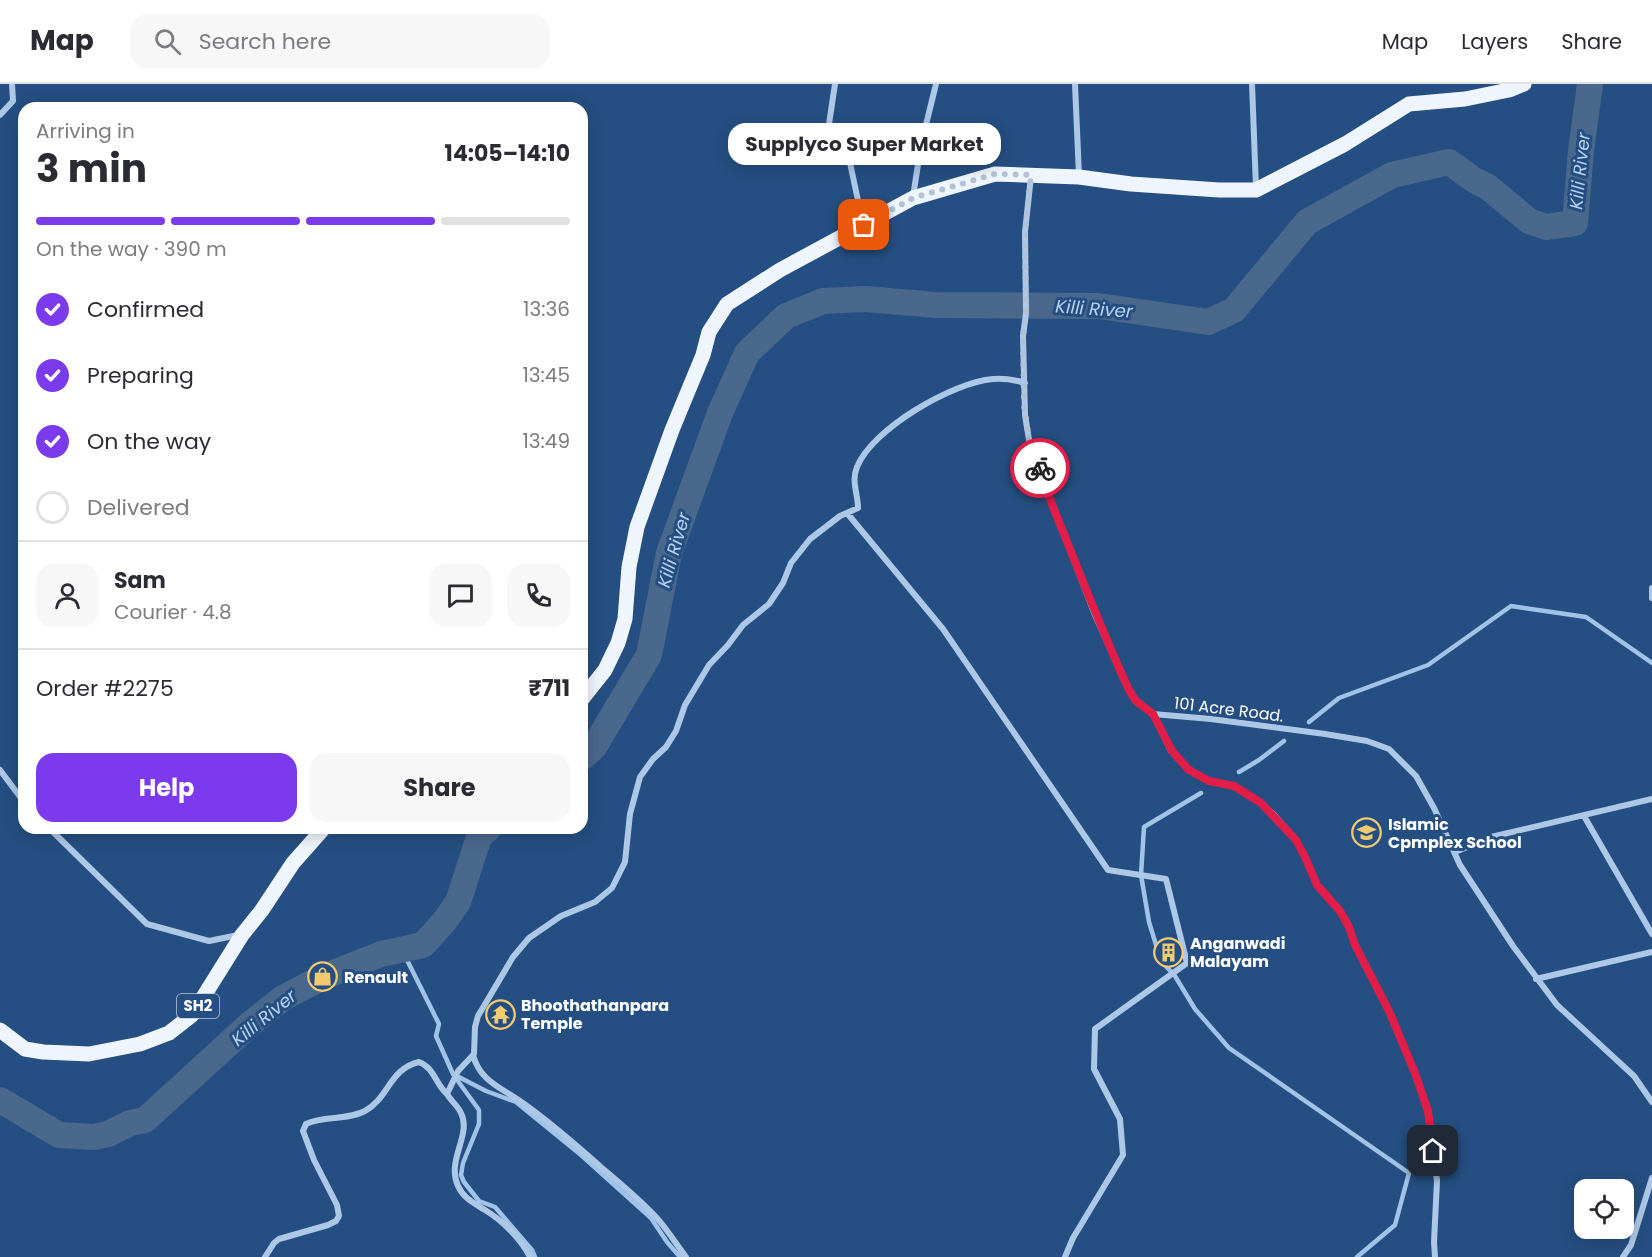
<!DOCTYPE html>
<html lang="en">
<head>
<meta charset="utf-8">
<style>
  body { margin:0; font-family:Poppins,sans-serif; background:#f7f7f7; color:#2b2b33; height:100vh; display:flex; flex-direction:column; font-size:22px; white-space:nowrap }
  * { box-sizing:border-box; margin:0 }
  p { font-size:20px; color:#7c7c81 }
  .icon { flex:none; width:33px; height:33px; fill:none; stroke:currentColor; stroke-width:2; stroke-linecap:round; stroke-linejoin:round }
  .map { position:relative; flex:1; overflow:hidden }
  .sheet { position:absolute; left:18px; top:18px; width:570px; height:732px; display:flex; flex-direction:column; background:#fff; border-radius:18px; box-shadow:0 3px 15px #0003 }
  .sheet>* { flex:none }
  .tools { position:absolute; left:1574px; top:1095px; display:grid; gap:12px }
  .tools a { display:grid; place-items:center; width:60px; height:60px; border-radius:12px; background:#fff; box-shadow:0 3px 15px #0003; font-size:30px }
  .pin { position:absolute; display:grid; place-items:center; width:51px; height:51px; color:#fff; margin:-26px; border-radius:12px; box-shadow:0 3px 9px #0006 }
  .courier { position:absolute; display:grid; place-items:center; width:60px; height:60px; margin:-30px; border:4px solid #e11d48; border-radius:50%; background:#fff; color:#222; box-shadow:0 2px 8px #0007 }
  .bubble { position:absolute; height:42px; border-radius:18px; background:#fff; box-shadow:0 3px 15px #0003; font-size:20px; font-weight:700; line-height:42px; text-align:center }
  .head em { font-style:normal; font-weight:700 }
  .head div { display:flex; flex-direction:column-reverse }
  .head { display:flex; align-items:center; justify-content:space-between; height:102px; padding:0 18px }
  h1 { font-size:39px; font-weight:700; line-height:45px }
  .bar { display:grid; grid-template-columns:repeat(4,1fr); gap:9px 6px; align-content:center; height:72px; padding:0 18px }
  .bar i { height:8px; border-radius:4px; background:#e1e1e2 }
  .bar .current { background:#7c3aed }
  .bar p { grid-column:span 4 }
  .line { display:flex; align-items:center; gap:15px; padding:0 18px; border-top:2px solid #e1e1e2 }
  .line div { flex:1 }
  .round { display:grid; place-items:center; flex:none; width:63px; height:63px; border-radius:18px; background:#f7f7f7 }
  ol { padding:0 18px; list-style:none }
  li { display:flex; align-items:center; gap:18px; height:66px }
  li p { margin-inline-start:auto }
  li .icon { padding:6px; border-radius:50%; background:#7c3aed; color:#fff; stroke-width:4 }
  li:last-child { color:#7c7c81 }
  li i { width:33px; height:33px; border:3px solid #e1e1e2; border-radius:50% }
  .primary-button { display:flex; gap:12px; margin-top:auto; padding:12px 18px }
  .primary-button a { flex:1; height:69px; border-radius:18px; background:#7c3aed; color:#fff; font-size:24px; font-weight:700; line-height:69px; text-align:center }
  .primary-button a+a { background:#f7f7f7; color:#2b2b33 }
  header { display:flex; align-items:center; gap:36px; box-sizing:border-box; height:84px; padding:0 30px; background:#fff; border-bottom:2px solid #e1e1e2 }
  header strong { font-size:28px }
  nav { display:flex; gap:33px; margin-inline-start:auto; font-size:21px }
  .search { width:420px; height:54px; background:#f7f7f7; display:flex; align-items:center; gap:15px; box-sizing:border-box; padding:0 21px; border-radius:18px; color:#7c7c81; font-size:22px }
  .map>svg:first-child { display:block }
</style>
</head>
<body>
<header>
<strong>Map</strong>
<div class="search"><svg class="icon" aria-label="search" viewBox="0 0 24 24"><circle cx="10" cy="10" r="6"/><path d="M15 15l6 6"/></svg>Search here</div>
<nav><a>Map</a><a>Layers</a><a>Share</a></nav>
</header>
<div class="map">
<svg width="1652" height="1173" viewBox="0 0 1652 1173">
  <rect width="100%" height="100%" fill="#254f82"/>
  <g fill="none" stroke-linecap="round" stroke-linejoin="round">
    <!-- stream -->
    <path stroke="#a1c3e8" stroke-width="4.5" d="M1309 638 1339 614 1428 581 1511 522 1586 533 1652 579
      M1239 688 1259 676 1284 657
      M1201 709 1144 743 1141 791 1149 838 1161 877 1175 892 1195 925 1229 964 1409 1089 1395 1141 1357 1173
      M402 866 439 940 436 952 453 990 486 1007 516 1018 581 1071 651 1134 667 1158 680 1173
      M455 993 479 1026V1040L463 1079 461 1091 464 1098 479 1117 495 1123 532 1166 535 1173"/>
    <!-- river -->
    <path stroke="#4a688c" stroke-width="26" d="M582 674 594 663 649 571 669 469 720 329 747 269 786 232 823 217 865 215 936 221 1099 222 1208 238 1234 226 1307 138 1392 91 1449 78 1474 96 1488 103 1529 137 1546 143 1575 139 1581 67 1590 0
      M0 1016 59 1051 94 1053 108 1050 130 1039 145 1036 249 941 283 914 323 893 381 870 423 861 444 838 458 818 479 753 489 744"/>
    <!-- minor -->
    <path stroke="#adc8e7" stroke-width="6" d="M835 0 829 40 846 60 863 140
      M1075 0 1079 92
      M1252 0 1256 104
      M0 31 13 17 12 0
      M1031 92 1025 148 1026 229 1023 252 1025 331 1030 362 1095 531 1129 606 1136 617 1153 630 1211 635 1325 650 1367 657 1389 665 1416 692 1434 724 1460 781 1513 862 1557 921 1634 992 1652 1018
      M913 113 921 61 936 0
      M847 429 943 545 1108 786 1166 795 1187 879 1095 945 1094 985 1120 1035 1123 1071 1073 1154 1065 1173
      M1652 504V514
      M1153 630 1171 667 1189 686 1209 697 1234 702 1261 719 1274 731 1296 756 1305 773 1317 801 1340 827 1349 843 1355 861 1389 927 1415 989 1428 1027 1437 1097 1434 1158 1435 1173
      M0 686 24 718
      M1584 732 1652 850
      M49 744 147 840 209 857 238 851
      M1455 768 1491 753 1652 715
      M1536 895 1652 868
      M473 971C480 997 500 1003 520 1017 549 1037 575 1060 602 1084 620 1099 639 1115 656 1133 667 1145 676 1160 686 1173
      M265 1173 274 1159 279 1155 328 1141 336 1137 339 1132 337 1121 314 1076 303 1047 306 1040C324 1031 346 1037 365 1027 389 1014 389 985 419 978 435 984 435 1000 447 1010
      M530 1173C521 1155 503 1137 485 1126 474 1119 464 1115 458 1102 446 1076 472 1051 461 1029 458 1022 451 1017 447 1010L458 987 474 970 475 943 478 932 513 873 529 854 561 832 595 818 612 804 625 778 630 730 640 693 653 675 666 663 676 647 685 621 709 581 728 561 743 541 769 520 783 499 791 479 810 455 840 432 858 424C858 410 851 397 857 383 872 345 953 298 993 295 1004 294 1015 296 1025 299
      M1623 1173 1631 1161 1652 1094"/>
    <!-- primary -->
    <path stroke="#eff5fd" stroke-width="15" d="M582 615 605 586 618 559 625 535 629 483 637 443 672 346 703 271 709 248 727 220 780 186 913 114 995 90 1079 93 1131 100 1219 106H1256L1345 60 1409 20 1465 15 1509 6 1524 0
      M0 946 25 965 43 968 89 970 140 960 169 949 192 931 242 851 262 826 293 779 324 744"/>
  </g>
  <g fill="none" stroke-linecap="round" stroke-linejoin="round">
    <!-- done -->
    <path stroke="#b3c1d3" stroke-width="6" stroke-dasharray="0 10.8" d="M864 141 913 114 995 90 1031 91 1025 148 1026 228 1023 252 1024 321 1030 362 1040 384"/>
    <!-- route -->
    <path stroke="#e11d48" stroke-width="8" d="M1040 384C1045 397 1048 410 1053 423 1078 484 1101 546 1129 606L1136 617 1153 630 1172 667 1189 686 1209 697 1234 702 1261 719 1296 756 1305 773 1317 801 1340 827 1349 843 1355 861 1389 927 1415 989 1428 1027 1433 1067"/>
  </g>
  <!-- icons -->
  <defs>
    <symbol id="school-ring" viewBox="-11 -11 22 22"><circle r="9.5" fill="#254f82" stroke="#f1ca71" stroke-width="1.5"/><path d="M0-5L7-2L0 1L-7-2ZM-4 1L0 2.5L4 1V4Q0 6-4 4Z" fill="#f1ca71"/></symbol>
    <symbol id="building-ring" viewBox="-11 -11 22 22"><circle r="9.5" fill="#254f82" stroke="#f1ca71" stroke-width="1.5"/><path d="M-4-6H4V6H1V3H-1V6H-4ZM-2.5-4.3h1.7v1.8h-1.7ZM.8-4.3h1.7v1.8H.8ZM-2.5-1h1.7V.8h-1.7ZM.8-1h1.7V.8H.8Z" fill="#f1ca71"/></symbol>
    <symbol id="shop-ring" viewBox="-11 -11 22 22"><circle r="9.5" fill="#254f82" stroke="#f1ca71" stroke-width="1.5"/><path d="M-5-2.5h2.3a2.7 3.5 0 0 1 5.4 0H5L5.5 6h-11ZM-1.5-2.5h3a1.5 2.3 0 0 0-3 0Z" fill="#f1ca71"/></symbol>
    <symbol id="temple-ring" viewBox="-11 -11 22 22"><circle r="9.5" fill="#254f82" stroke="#f1ca71" stroke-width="1.5"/><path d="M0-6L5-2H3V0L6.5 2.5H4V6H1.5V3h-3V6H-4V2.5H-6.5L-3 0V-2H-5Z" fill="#f1ca71"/></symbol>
  </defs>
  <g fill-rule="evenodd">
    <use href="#school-ring" x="1350" y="732" width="33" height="33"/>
    <use href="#building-ring" x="1152" y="852" width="33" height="33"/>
    <use href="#shop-ring" x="306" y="876" width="33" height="33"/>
    <use href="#temple-ring" x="484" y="914" width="33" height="33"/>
  </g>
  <g text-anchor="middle" stroke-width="6" stroke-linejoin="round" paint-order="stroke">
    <!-- shield labels -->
    <rect fill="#254f82" stroke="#becada" stroke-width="1.5" x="177" y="910" width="42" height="24" rx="4.5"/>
    <g font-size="15" font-weight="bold" fill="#fff">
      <text x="198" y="927">SH2</text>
    </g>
    <!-- street labels -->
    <g font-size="16" fill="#fff" stroke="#254f82">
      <text transform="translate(1229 625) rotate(7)" y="6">101 Acre Road.</text>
    </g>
    <!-- poi labels -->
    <g font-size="16" font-weight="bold" fill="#fff" stroke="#254f82" text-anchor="start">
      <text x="1388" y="746">Islamic<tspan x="1388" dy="18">Cpmplex School</tspan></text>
      <text x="1190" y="865">Anganwadi<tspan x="1190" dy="18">Malayam</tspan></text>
      <text x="344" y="899">Renault</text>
      <text x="521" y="927">Bhoothathanpara<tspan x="521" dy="18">Temple</tspan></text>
    </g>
    <!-- water labels -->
    <g font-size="18" font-style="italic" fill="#b9d2ef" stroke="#254f82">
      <text transform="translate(1580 87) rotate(-84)" y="6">Killi River</text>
      <text transform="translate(1094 225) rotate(4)" y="6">Killi River</text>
      <text transform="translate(674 466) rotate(-74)" y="6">Killi River</text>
      <text transform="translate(264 934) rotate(-39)" y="6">Killi River</text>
    </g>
  </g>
</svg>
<div class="tools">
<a><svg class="icon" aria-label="locate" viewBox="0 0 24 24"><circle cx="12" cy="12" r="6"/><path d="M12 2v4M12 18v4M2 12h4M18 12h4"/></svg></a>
</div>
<div class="pin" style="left:864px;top:141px;background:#ea580c"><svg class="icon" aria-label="bag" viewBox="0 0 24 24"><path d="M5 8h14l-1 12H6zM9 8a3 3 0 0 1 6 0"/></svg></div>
<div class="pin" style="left:1433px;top:1067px;background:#1f2937"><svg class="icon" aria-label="home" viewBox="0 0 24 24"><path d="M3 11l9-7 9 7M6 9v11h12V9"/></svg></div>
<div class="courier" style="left:1040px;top:384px"><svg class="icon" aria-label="bike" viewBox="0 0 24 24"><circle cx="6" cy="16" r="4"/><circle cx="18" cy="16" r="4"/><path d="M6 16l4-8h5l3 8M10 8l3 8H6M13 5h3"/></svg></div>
<div class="bubble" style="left:728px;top:39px;width:273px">Supplyco Super Market</div>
<section class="sheet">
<div class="head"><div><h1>3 min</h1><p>Arriving in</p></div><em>14:05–14:10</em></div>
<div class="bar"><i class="current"></i><i class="current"></i><i class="current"></i><i></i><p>On the way · 390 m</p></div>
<ol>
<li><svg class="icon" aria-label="check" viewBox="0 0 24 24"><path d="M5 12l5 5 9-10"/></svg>Confirmed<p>13:36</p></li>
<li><svg class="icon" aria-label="check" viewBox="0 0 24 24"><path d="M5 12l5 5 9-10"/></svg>Preparing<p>13:45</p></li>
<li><svg class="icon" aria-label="check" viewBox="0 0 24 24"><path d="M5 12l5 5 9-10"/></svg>On the way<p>13:49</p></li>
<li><i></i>Delivered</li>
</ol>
<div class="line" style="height:108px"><a class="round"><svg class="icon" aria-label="person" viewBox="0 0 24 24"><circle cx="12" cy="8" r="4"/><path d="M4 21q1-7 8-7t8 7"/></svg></a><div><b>Sam</b><p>Courier · 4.8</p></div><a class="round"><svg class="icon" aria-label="chat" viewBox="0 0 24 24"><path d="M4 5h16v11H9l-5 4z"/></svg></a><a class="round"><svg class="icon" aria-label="phone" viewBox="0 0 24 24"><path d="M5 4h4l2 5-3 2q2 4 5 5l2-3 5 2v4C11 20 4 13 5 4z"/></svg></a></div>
<div class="line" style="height:78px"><div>Order #2275</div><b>₹711</b></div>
<div class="primary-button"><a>Help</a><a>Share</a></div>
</section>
</div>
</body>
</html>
